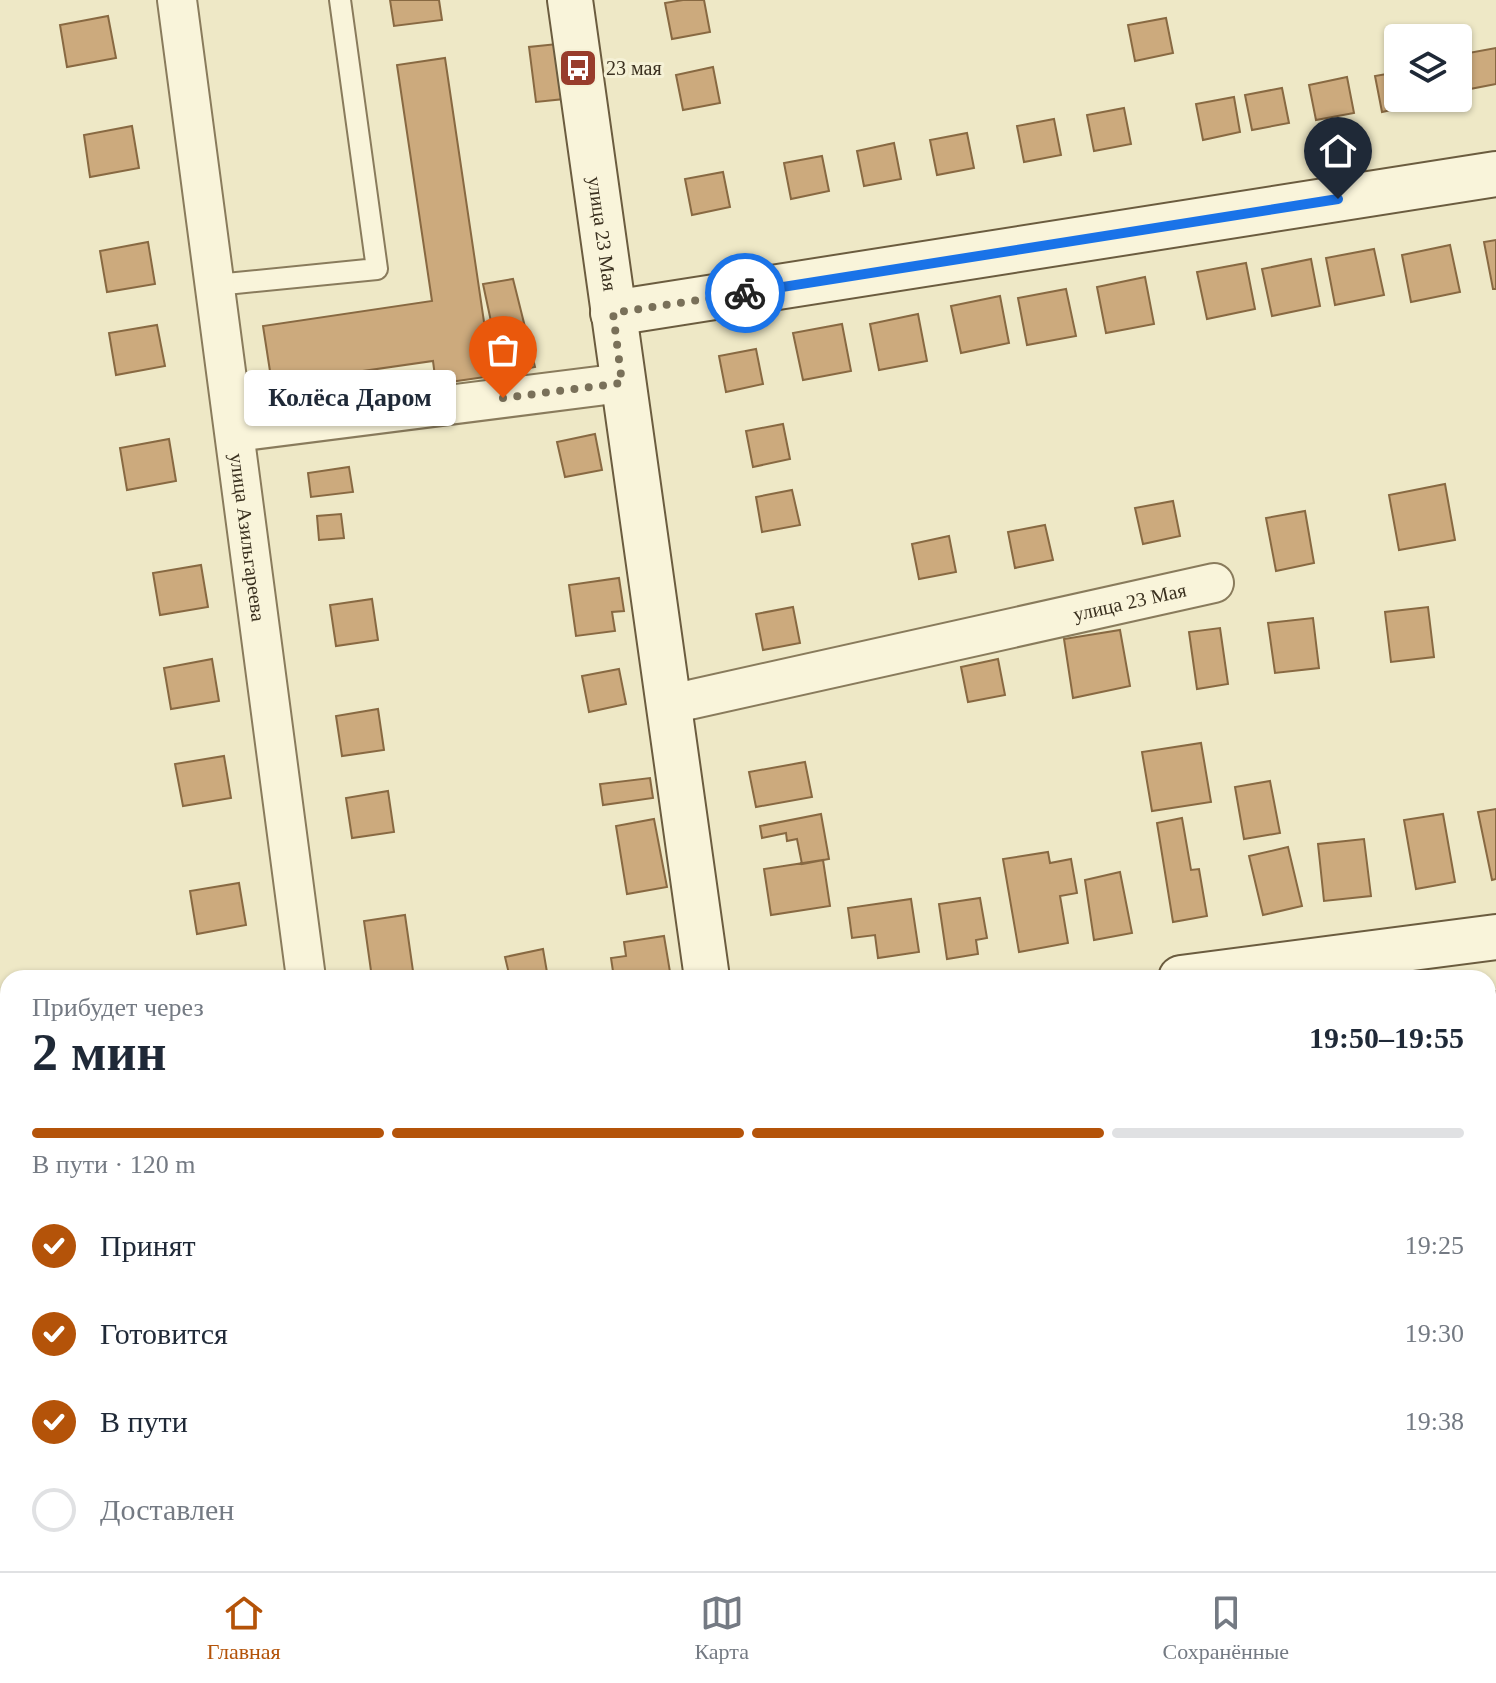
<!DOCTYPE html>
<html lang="ru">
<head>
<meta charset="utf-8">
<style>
  body { margin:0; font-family:"Times New Roman",serif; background:#f6f6f7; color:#1f2937; height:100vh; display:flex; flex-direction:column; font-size:30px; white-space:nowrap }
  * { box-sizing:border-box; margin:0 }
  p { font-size:26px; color:#747a83 }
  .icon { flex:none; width:44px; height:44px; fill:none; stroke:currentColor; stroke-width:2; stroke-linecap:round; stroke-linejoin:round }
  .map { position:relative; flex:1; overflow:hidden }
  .drawer { position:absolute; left:0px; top:970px; width:1496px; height:602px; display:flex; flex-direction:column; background:#fff; border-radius:24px 24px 0 0; box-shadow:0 2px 6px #0004 }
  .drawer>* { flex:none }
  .fabs { position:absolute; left:1384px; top:24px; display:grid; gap:16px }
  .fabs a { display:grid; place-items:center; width:88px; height:88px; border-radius:8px; background:#fff; box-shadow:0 2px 6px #0004; font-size:40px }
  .pin { position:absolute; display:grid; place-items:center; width:68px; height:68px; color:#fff; margin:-82px -34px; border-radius:50% 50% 50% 0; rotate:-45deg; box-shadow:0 0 8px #0007 }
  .pin .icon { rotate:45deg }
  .courier { position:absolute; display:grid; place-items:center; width:80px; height:80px; margin:-40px; border:6px solid #1a73e8; border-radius:50%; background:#fff; color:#222; box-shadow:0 2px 10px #0007 }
  .bubble { position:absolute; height:56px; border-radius:8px; background:#fff; box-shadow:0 2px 6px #0004; font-size:26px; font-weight:800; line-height:56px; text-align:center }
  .headline em { font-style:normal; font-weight:800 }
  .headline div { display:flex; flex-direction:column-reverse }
  .headline { display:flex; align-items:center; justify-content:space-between; height:136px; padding:0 32px }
  h1 { font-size:52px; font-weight:800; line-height:60px }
  .bar { display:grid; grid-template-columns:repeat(4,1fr); gap:12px 8px; align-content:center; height:96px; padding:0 32px }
  .bar i { height:10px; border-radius:6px; background:#e0e1e3 }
  .bar .active { background:#b45309 }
  .bar p { grid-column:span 4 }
  ol { padding:0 32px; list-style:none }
  li { display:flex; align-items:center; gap:24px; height:88px }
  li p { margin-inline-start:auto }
  li .icon { padding:8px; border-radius:50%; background:#b45309; color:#fff; stroke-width:4 }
  li:last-child { color:#747a83 }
  li i { width:44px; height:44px; border:4px solid #e0e1e3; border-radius:50% }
  .menu { display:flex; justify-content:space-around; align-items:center; height:112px; border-top:2px solid #e0e1e3; background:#fff; font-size:22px; color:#747a83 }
  .menu a { display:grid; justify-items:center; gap:4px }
  .menu .active { color:#b45309 }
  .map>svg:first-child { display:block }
</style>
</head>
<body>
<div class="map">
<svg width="1496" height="1571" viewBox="0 0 1496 1571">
  <rect width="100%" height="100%" fill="#eee8c6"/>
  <!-- building -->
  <path fill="#ccaa7d" stroke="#886942" stroke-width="2" d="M390 0H439L442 20 394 26Z
    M683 0H704L710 32 672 39 665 3Z
    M108 16 116 58 67 67 60 25Z
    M1166 18 1173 53 1135 61 1128 25Z
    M557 44 564 99 536 102 529 47Z
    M1496 48V84L1470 89 1463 54Z
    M445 58 492 376 436 384 433 361 272 384 263 326 432 301 397 65Z
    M713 67 720 103 683 110 676 75Z
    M1398 72V98H1418L1419 104 1382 112 1375 76Z
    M1347 77 1354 113 1316 120 1309 85Z
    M1282 88 1289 123 1252 130 1245 95Z
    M1234 97 1240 132 1203 140 1196 104Z
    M1124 108 1131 144 1094 151 1087 115Z
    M1054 119 1061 155 1024 162 1017 126Z
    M132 126 139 168 90 177 84 135Z
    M967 133 974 168 937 175 930 140Z
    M894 143 901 179 864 186 857 151Z
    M822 156 829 191 791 199 784 163Z
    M723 172 730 207 692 215 685 179Z
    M1496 240V289H1493L1484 242Z
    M148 242 155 284 107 292 100 251Z
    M1450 245 1460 292 1411 302 1402 255Z
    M1374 249 1384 295 1335 305 1326 258Z
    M1311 259 1320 306 1272 316 1262 269Z
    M1246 263 1255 309 1207 319 1197 272Z
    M1145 277 1154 324 1106 333 1097 287Z
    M513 279 535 367 502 373 483 284Z
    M1066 289 1076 336 1027 345 1018 298Z
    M1000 296 1009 343 961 353 951 306Z
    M918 314 927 361 879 370 870 324Z
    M842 324 851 371 803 380 793 333Z
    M157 325 165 366 116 375 109 333Z
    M756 349 763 384 726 392 719 356Z
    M783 424 790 459 753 467 746 431Z
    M595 434 602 470 565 477 557 442Z
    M169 439 176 481 127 490 120 448Z
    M349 467 353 492 311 497 308 473Z
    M1445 484 1455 540 1399 550 1389 495Z
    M792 490 800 525 762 532 756 497Z
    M1173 501 1180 536 1143 544 1135 508Z
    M1305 511 1314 563 1276 571 1266 518Z
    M341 514 344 538 319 540 317 516Z
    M1045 525 1053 560 1015 568 1008 532Z
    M949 536 956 572 919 579 912 544Z
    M201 565 208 607 160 615 153 573Z
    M619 578 624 611 612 612 615 631 576 636 569 585Z
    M372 599 378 640 336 646 330 605Z
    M793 607 800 643 763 650 756 614Z
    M1428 607 1434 657 1391 662 1385 612Z
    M1313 618 1319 668 1275 673 1268 623Z
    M1220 628 1228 684 1197 689 1189 632Z
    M1120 630 1130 686 1073 698 1064 639Z
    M212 659 219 701 171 709 164 668Z
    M998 659 1005 695 968 702 961 667Z
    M619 669 626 704 589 712 582 676Z
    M378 709 384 750 342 756 336 716Z
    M1201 743 1211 802 1152 811 1142 752Z
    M224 756 231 798 183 806 175 764Z
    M805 762 812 797 756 807 749 772Z
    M650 778 653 798 603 805 600 784Z
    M1270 781 1280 833 1244 839 1235 787Z
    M388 791 394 832 352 838 346 798Z
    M1496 809V879L1492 880 1478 812Z
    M821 814 829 859 802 864 797 839 787 841 786 833 762 838 760 826Z
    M1443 814 1455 882 1416 889 1404 820Z
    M1182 818 1191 870 1199 869 1207 916 1173 922 1157 823Z
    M654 819 667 887 627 894 616 826Z
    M1364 839 1371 896 1324 901 1318 844Z
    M1288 847 1302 906 1263 915 1249 856Z
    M1048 852 1050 863 1071 859 1077 893 1060 896 1068 943 1019 952 1003 859Z
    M823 860 830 906 771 915 764 869Z
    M1120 872 1132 933 1094 940 1085 880Z
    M239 883 246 925 197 934 190 891Z
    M980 898 987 938 976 940 978 954 947 959 939 904Z
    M911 899 919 952 878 958 875 935 852 938 848 908Z
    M405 915 414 978H372L364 921Z
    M664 936 671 978H614L611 958 626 956 624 942Z
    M543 949 548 978H510L505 957Z
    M1496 991V1037L1488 1038V992Z
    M8 1217V1254L0 1255V1218Z
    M8 1288V1325L0 1326V1289Z
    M8 1343V1381L0 1382V1344Z
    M1 1435H8V1472L5 1473Z
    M24 1564H63V1571H25Z
    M697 1564H735L736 1571H698Z
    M1261 1564H1310L1311 1571H1262Z
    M1411 1564H1474L1475 1571H1412Z"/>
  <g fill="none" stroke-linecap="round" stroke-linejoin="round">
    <defs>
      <path id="lane" d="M216 285 377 269 340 0"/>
      <g id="street">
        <path id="s1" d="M177 0 306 978"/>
        <path d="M236 432 622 383"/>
        <path id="s2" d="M671 704 1214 583"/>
        <path d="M0 1135 8 1134"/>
        <path d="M376 1564 377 1571"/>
      </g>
      <g id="secondary">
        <path id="s3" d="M570 0 707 978"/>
        <path d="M613 313 1496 174"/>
        <path d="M1181 978 1496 937"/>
        <path d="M782 1564 783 1571"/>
      </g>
    </defs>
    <!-- lane casing -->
    <use href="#lane" stroke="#897b5c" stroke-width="24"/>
    <!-- street casing -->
    <use href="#street" stroke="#897b5c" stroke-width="42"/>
    <!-- secondary casing -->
    <use href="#secondary" stroke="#6b5c3f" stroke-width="48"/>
    <!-- lane -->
    <use href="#lane" stroke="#f9f4da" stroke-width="20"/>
    <!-- street -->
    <use href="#street" stroke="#f9f4da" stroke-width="38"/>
    <!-- secondary -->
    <use href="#secondary" stroke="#f9f4da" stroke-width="44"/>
  </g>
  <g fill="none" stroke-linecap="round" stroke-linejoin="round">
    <!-- done -->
    <path stroke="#797059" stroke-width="8" stroke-dasharray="0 14.4" d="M503 398 622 383 613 313 745 293"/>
    <!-- route -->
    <path stroke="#1a73e8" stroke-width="10" d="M745 293 1338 199"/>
  </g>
  <!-- icons -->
  <defs>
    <symbol id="bus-square" viewBox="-11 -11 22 22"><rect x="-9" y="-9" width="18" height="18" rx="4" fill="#983c2c" stroke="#f5f1d6"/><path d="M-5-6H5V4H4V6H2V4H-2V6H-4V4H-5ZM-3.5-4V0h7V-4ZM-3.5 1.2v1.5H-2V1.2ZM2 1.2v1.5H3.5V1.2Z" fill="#fff"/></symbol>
  </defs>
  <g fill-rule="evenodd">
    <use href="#bus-square" x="556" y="46" width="44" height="44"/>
  </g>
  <g text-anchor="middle" stroke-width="6" stroke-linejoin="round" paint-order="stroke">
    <!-- poi labels -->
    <g font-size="20" fill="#3a301f" stroke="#f5f1d6" text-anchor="start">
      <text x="606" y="75">23 мая</text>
    </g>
    <!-- street labels -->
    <g font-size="20" fill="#3a301f" stroke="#f5f1d6">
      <text dy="7" stroke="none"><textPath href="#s3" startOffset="236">улица 23 Мая</textPath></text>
      <text dy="7" stroke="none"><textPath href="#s1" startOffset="542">улица Азильгареева</textPath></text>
      <text dy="7" stroke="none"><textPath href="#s2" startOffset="470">улица 23 Мая</textPath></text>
    </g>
  </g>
</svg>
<div class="fabs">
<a><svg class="icon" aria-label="layers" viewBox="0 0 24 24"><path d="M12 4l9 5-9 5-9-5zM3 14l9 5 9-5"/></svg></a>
</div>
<div class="pin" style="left:503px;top:398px;background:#ea580c"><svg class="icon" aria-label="bag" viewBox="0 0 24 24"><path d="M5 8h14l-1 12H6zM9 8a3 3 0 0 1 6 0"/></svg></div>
<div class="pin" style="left:1338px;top:199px;background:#1f2937"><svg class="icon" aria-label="home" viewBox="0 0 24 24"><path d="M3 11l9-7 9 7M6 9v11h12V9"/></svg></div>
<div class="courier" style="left:745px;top:293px"><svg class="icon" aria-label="bike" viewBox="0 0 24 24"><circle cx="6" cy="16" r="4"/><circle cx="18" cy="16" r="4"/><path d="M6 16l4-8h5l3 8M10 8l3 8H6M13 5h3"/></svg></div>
<div class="bubble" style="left:244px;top:370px;width:212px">Колёса Даром</div>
<section class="drawer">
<div class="headline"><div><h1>2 мин</h1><p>Прибудет через</p></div><em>19:50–19:55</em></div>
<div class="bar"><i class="active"></i><i class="active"></i><i class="active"></i><i></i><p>В пути · 120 m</p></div>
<ol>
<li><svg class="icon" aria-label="check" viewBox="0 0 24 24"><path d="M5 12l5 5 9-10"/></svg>Принят<p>19:25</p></li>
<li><svg class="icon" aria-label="check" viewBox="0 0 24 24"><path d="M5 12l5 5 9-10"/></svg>Готовится<p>19:30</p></li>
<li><svg class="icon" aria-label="check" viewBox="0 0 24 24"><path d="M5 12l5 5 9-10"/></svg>В пути<p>19:38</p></li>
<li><i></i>Доставлен</li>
</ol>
</section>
</div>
<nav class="menu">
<a class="active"><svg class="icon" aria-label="home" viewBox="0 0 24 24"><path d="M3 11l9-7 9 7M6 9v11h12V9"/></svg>Главная</a>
<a><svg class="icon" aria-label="map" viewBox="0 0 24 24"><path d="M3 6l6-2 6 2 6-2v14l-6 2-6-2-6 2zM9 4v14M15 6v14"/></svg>Карта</a>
<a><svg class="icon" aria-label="saved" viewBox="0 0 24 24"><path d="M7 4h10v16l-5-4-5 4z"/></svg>Сохранённые</a>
</nav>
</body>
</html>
